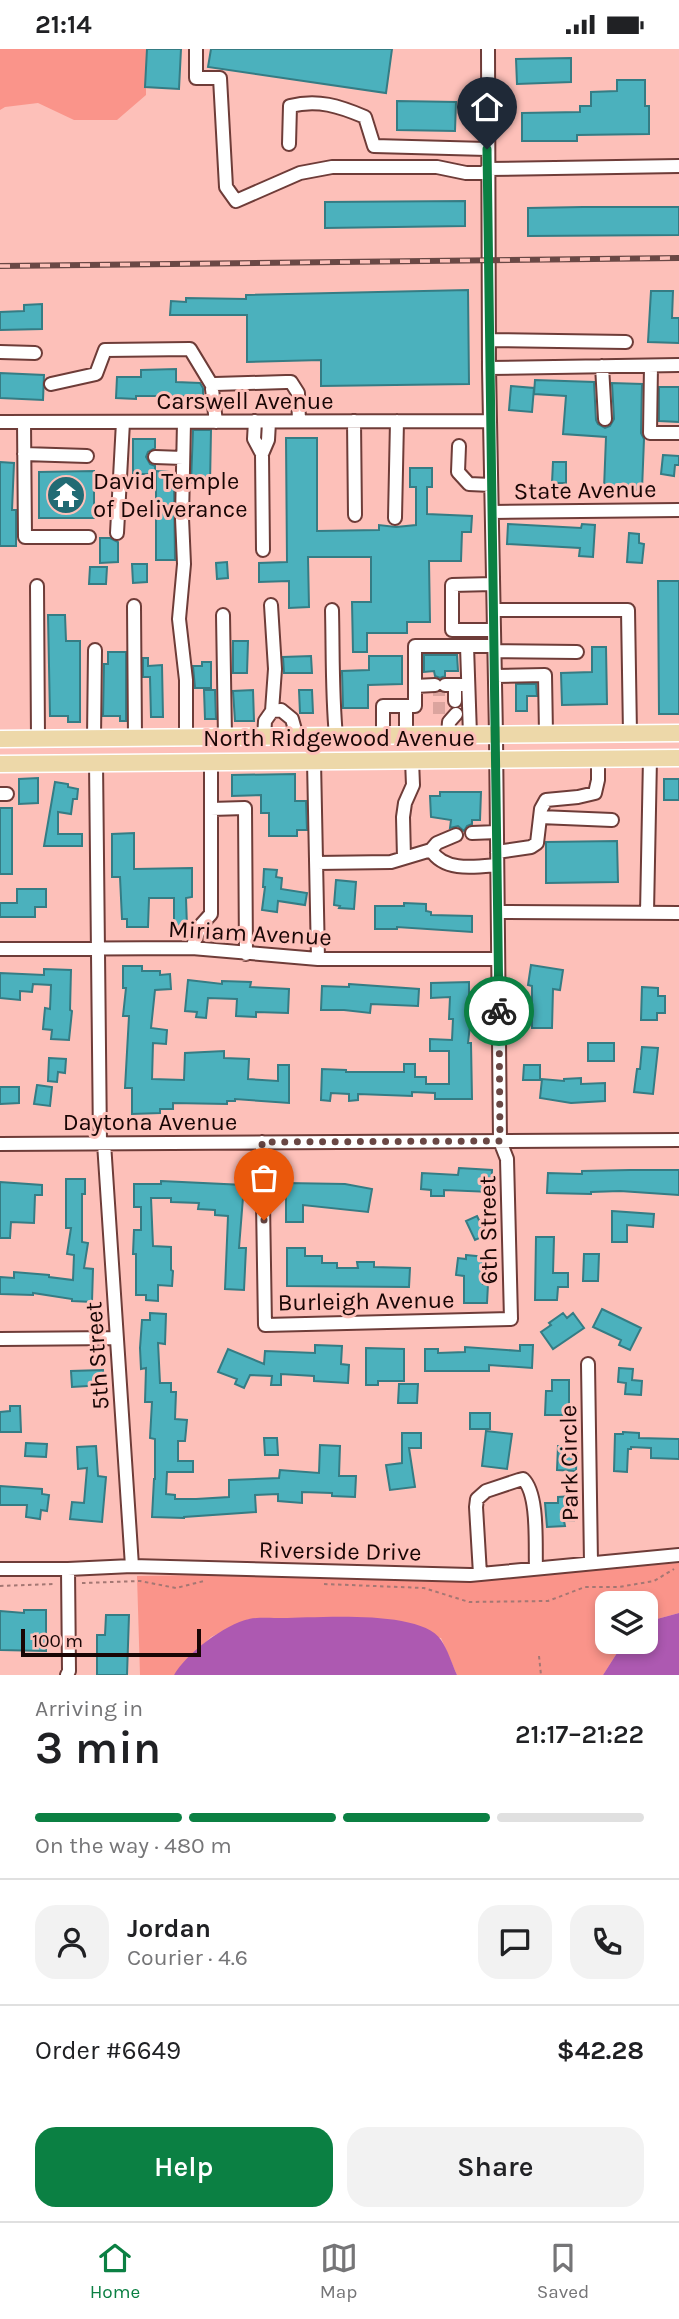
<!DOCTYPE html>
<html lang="en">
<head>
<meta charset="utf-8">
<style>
  body { margin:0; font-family:Karla,sans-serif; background:#f2f2f2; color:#202124; height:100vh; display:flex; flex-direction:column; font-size:26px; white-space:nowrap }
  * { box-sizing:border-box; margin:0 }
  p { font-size:23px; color:#757577 }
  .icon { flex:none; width:38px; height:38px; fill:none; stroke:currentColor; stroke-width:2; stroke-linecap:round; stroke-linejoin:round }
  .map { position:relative; height:1626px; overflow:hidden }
  .details { display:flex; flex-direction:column; background:#fff; flex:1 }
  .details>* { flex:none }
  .fabs { position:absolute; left:595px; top:1542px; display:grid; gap:14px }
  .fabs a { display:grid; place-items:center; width:63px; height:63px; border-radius:14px; background:#fff; box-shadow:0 4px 10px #0003; font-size:35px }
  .scale { position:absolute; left:21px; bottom:18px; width:180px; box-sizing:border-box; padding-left:7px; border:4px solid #190605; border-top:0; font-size:19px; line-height:24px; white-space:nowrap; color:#190605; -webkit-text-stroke:5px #fdc0b9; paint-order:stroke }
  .pin { position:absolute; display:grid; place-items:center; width:60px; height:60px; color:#fff; margin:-72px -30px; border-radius:50% 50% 50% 0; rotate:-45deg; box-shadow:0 0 7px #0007 }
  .pin .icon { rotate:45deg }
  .courier { position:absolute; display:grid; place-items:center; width:70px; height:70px; margin:-35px; border:5px solid #0b8043; border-radius:50%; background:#fff; color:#222; box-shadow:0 2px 9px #0007 }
  .headline em { font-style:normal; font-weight:600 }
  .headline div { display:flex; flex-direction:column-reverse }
  .headline { display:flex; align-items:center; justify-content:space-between; height:119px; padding:0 35px }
  h1 { font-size:46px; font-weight:600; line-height:52px }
  .bar { display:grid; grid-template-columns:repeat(4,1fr); gap:10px 7px; align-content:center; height:84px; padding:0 35px }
  .bar i { height:9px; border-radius:5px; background:#e0e0e0 }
  .bar .current { background:#0b8043 }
  .bar p { grid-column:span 4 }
  .line { display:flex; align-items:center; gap:18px; padding:0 35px; border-top:2px solid #e0e0e0 }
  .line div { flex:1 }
  .round { display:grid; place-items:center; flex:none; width:74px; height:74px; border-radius:21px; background:#f2f2f2 }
  .cta { display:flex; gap:14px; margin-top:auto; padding:14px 35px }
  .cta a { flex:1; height:80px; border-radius:21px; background:#0b8043; color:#fff; font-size:28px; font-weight:600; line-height:80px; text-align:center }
  .cta a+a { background:#f2f2f2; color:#202124 }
  .status { display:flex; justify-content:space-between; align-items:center; height:49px; padding:0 35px; background:#fff; direction:ltr }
  .status svg { height:19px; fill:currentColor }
  .dock { display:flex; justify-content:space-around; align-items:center; height:98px; border-top:2px solid #e0e0e0; background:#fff; font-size:19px; color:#757577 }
  .dock a { display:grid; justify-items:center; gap:4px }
  .dock .current { color:#0b8043 }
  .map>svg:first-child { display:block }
</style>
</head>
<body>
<div class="status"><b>21:14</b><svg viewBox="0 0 49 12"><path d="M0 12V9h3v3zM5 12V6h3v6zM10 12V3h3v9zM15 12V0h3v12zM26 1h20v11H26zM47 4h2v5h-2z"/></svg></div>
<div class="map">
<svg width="679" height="1626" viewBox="0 0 679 1626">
  <rect width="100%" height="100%" fill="#fdc0b9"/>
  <!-- green -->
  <path fill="#fa948a" d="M0 0H146V46L117 71H74L38 54 5 58 0 61Z
    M679 1514V1564L646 1573V1554H607V1592L624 1593 603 1626H457L441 1589 249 1570 211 1588 174 1626H140L137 1527 200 1526 446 1533Z"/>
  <!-- water -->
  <path fill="#ad59b1" d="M679 1564V1626H603L624 1593 646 1592V1573Z
    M282 1569C317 1569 421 1560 441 1591 448 1601 452 1615 457 1626H174C186 1605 225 1575 249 1570 259 1568 272 1569 282 1569Z"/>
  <!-- building -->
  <path fill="#4bb1bd" stroke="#357c84" stroke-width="2" d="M147 0H181L179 40 145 38Z
    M211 0H392L386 44 208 18Z
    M571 9V33L517 35 516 10Z
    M617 31H645V57H649V85L577 86V92H522V64L580 63V57H591V43L617 42Z
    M397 52 456 53 455 82 397 81Z
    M465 152V177L325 179V153Z
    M583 158H679V186L528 187V159Z
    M468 241 469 335 321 337V311L247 313V266H170L171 252 186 253V249L246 250V246Z
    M651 242H673L672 269H679V294L648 293Z
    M42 255V280L0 281V263L24 262V256Z
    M176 320V333L200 334 203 339V348L168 347H136V350L116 349 117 328H141V321Z
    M0 324 44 326 43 351 0 349Z
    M535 331 594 333 596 371 598 375 605 379 610 377 614 370 612 334 642 335 641 384 644 390 642 441 604 440 606 388 563 385 566 347 534 345Z
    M511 337 534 339 532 363 509 361Z
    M659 338H679V373L659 372Z
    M193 381H211L210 435 191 434Z
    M286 389H317V482L379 481V476L396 478 416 476V438H410V419H432V438H427V465L472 467 471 483H462L461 512H429L430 573H407V584H367V603H353L352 553H371V508H308L309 558 289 559V532L259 533V514L287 513Z
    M133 390H155V399L148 403 146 408 150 415 155 417V425H133Z
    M663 406 679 407V416H675L674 427 661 425Z
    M0 413 14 414 12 461H16V497H0Z
    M553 413H566V434H552Z
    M94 422V469H39V423Z
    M156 422 169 423V435H174L175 511H156Z
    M508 475 581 479 582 475 595 476 593 508 579 507 580 499 507 495Z
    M629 484 639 485V494L644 495 642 514 627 513Z
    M100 489H110L118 493V513L100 514Z
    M227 513 228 529 217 530 216 514Z
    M132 515H147V533L133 534Z
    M90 518H107L106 535H89Z
    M658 532H679V665H659Z
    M48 566H65L66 592H80V673H68V667H50Z
    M233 592H248L247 624H233Z
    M592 598H606L607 655 562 656 561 624 592 623Z
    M108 603H126V672H120V667H103L104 615H108Z
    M424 606H457L458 622H445V627L440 629 435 627 434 622 424 623Z
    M311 607 312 624H284L283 608Z
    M369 607H402V635L368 636V659H343L342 622 369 621Z
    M143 609H148V617L162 616 163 668H151L150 628H143Z
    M202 613H211V639H195L193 617H202Z
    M516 635H536L537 647H527V662H516Z
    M204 641H215L216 670H205Z
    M253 641 254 672H235L233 642Z
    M299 641H312L313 664H300Z
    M295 725V752H306L307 781H297V787H269V764H261V746L232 747V726Z
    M38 729V754L19 755V730Z
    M664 730H679V751H664Z
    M55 733 68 735V738L78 740 77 750H73L71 765 58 763V785H82V797H44Z
    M440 743H481L480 771H472V775L467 777 464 782 458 777 450 779 451 771 431 768 430 747H440Z
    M0 759H12V825H0Z
    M134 784V820L192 819V848L186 849 187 878H174V849H149L148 878H127V870H122L120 828H112V785Z
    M617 792 618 833 546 834V793Z
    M264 820 277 821 276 828 282 829 281 840 307 844 305 856 278 852 277 863 262 861 265 838H263Z
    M336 831 356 833 354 860 339 859 340 857 334 856Z
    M17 840H46V858H35V868H0V854H17Z
    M404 854 426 855V862L431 863V866L472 867V883L397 878V880H375V857H404Z
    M531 916 563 921 560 941 553 940 552 979H532V937L528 936Z
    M123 917H142V922H160V926L170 925 171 940 155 941 151 979 167 981 166 995 153 994 152 1030 184 1031 185 1004 224 1002V1009L249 1010 248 1030 278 1032V1016H289V1054L235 1050V1052H227V1055L173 1054V1060H160V1064L132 1065V1039H125L129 967H123L126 939H123Z
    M44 920 71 921 70 961 72 962 69 991 51 990 52 981 43 980 45 959 50 960 51 936 33 935 32 943 20 942V951L0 949V924L44 926Z
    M188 931 222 935V932L251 933 250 938 289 940 288 964 256 963V968L236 967 237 950 208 949 206 969 196 968 197 963 185 962Z
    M469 933V959H472L468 994H471L472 1050H435V1044L412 1043V1047L358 1045V1051L349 1052V1045L331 1044 330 1052 321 1051 322 1020 346 1021V1023H404V1015H415V1028H426V1035H449V1002H430V990L452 991 453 970H449L450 948 431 949V934Z
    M349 935 419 940 418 957 371 955 370 964 344 961H321L322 937 349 938Z
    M642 938 658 939V947H665V964H657V971H641Z
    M588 994H614V1012H588Z
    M642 998 658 999 653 1045 634 1043 637 1020H640Z
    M49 1009 66 1010 65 1024 58 1023 57 1033 48 1032Z
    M524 1016H540V1031H523Z
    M581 1029V1035L605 1034V1052L571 1054 540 1049 542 1030 564 1032V1030Z
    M37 1036 52 1038 50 1057 34 1055Z
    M0 1038H19V1054L0 1055Z
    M459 1119 492 1121 491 1143 444 1141V1147H431V1141L421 1140 422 1124 458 1126Z
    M630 1121H679V1146L620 1142 591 1143V1145L547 1144 548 1124 582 1125V1122Z
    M66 1130H85V1145H82V1193L88 1194 84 1219 93 1220 92 1253 72 1252V1250L33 1244V1246L0 1245V1228L14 1229V1223L49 1226V1228L73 1231 74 1206 67 1205 71 1179H66Z
    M161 1132 244 1136 239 1199H246L244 1241 225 1240 228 1167 215 1166V1161L198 1160 199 1154 171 1153V1149H151L153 1197 171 1198V1221L173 1222 172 1237 158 1236V1252L146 1251V1246H136V1205H133L134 1181H141V1158H134V1135H161Z
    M0 1133 42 1136V1146H35L34 1174 11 1173 10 1189H0Z
    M286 1134 345 1135 372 1140 368 1163 303 1156V1173H286Z
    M612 1162 654 1165 653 1178 627 1176V1193H612Z
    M477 1167 486 1186 475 1191 466 1172Z
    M536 1188H554L553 1224H568V1238H558L557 1251H535Z
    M287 1199H305V1207H322V1214H337V1219H358L357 1213H374V1218L410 1219 409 1238 287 1237Z
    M584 1205H599L598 1232H583Z
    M466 1206 486 1208 483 1235H488L487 1254H464V1227L456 1226 458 1209 466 1210Z
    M602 1260 641 1279 630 1301 619 1296 621 1291 593 1278Z
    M150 1264 166 1265 165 1295 158 1294 160 1334H171V1343H176L175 1370 187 1371 185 1392H178V1412H193V1423H167L166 1445 175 1446V1450H196L229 1448V1431L279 1429 280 1421 319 1424 320 1396 340 1397 339 1427H356L355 1448 332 1447V1444L302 1443V1454L278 1452V1445L255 1446 256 1463 184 1468V1469L152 1468 154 1430H155V1390L150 1389 152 1353H145L146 1319 141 1320 140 1299 142 1271H150Z
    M563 1264 567 1269 573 1264 584 1279 553 1300 541 1283 551 1276 549 1274Z
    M315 1296 342 1297 341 1315 349 1316 348 1334 314 1332V1327L281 1325V1336H271L272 1327 250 1326 244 1339 235 1335 237 1330 218 1323 228 1300 264 1315 265 1302 315 1304Z
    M520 1296H533L532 1319 489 1316V1322H425V1300H438V1304L465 1303V1298L520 1302Z
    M366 1299 404 1300V1332H378V1336H366Z
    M619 1319 633 1320 632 1331 642 1332 641 1346 625 1345 626 1334 618 1333Z
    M103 1321 104 1336 72 1338 71 1322Z
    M552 1331H569V1366H545L546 1342H552Z
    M399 1335H418L417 1354H398Z
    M10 1357H20L21 1383H0V1363L10 1362Z
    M470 1364H490V1380H470Z
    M486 1382 512 1385 507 1420 482 1417Z
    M623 1383 639 1384V1389L679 1390V1410L651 1409V1399L631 1398V1400H628L627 1423 614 1422 615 1385H623Z
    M402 1384H421V1399H409L415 1438 390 1441 386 1416 402 1414Z
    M264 1389H277L278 1406H265Z
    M26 1394 47 1395 46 1408 25 1407Z
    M96 1397 98 1427 106 1428 102 1473 70 1470 72 1453 84 1454 87 1419 78 1420 77 1398Z
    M558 1397H577L576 1422 557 1421Z
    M0 1437 42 1440V1445L49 1446 47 1462 41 1461 40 1470 26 1468 27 1456H0Z
    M573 1447 574 1472H564L565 1477 547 1478 545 1454H558V1448Z
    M24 1561H46V1602L0 1601V1562L24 1564Z
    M106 1566H129L127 1626H97V1586H105Z"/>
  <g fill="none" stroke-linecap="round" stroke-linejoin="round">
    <!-- minor-tunnel -->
    <path stroke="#dba49e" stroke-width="12" stroke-dasharray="12 6" stroke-linecap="butt" d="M439 665V636H445"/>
    <defs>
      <path id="minor" d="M196 0V29H220L226 138 236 152 300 124 332 118H437L466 124H487
        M289 95 290 57C318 50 339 57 365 68L374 97 487 100
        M487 120 679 117
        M489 291 626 293
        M0 303 35 304
        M602 317 605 370
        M651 317 650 384H679
        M489 319 679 316
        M51 335 96 325 105 301 190 300 213 338
        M255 372 254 390 262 405 268 391 269 373
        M354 372 355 466
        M0 373 490 372
        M24 373 25 488H89
        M184 373 182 469 184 515 179 570 186 631V689
        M216 373 212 340 215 335 286 333H291L298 344 299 372
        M459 397 458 423 469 435 491 436
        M24 405 87 407
        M262 405 263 501
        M155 408 183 409
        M492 463 679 461
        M395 469 397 372
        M117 484 123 373
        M493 535 452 536V581H494
        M37 537 38 690
        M134 557 135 689
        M332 561C333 604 332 645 336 687
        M494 561H628L630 685
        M223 566 225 688
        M467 597 470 686
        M495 602 577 603
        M495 627 545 626 546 685
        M445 636H468
        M455 636V652
        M415 637 435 636
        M406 657V687
        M272 662 281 661 292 670 297 688
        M448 686 449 673 456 665
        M383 687V657H415V597H494
        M264 688 265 672 272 662 275 620 271 556
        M94 689 95 601
        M211 712V760L245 759 246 905
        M314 712 318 910
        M96 713 100 1094
        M0 745H7
        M540 768 612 771
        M472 784 497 783
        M431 801 437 794 456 786
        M497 803 531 798 537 794 541 760 546 751 578 748 595 744 598 731V709
        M404 809 403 768 405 754 413 736 412 711
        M316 814 391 813 431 801C444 823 475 818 497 816
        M498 863 679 864
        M647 864 650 709
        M192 899 201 876 211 865V760
        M0 900 192 899 318 910H498
        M262 1093 265 1276 511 1270 507 1110 500 1092 496 686 489 319 488 0
        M104 1094 132 1517
        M0 1095 679 1091
        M0 1290 117 1289
        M588 1315 591 1514
        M0 1520H68L132 1517 470 1526 679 1506
        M480 1525 476 1458 477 1450 486 1442 519 1431 523 1430C539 1445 535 1497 536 1519
        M67 1626 69 1622 68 1520"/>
      <path id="major" d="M0 690 679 684
        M0 715 679 709"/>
    </defs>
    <!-- minor casing -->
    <use href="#minor" stroke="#6e3c38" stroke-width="16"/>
    <!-- major casing -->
    <use href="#major" stroke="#fff" stroke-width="19"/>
    <!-- path -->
    <path stroke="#a47773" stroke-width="2" stroke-dasharray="3.5 3.5" stroke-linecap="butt" d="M82 1534 140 1532 176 1539 204 1532
      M324 1535 424 1539 469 1553 548 1552 585 1538H619L654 1532 674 1520
      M0 1537 55 1535
      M539 1607 541 1626"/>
    <!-- minor -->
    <use href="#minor" stroke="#fff" stroke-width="12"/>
    <!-- major -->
    <use href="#major" stroke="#edd8a9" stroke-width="16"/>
    <defs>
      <path id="rail" d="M0 217 679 209"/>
    </defs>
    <!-- rail casing -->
    <use href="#rail" stroke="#6a4845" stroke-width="6"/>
    <!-- rail -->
    <use href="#rail" stroke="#fdc0b9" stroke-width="3.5" stroke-dasharray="10" stroke-linecap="butt"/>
  </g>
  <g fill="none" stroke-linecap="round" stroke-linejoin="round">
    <!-- done -->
    <path stroke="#694744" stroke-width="7" stroke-dasharray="0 12.6" d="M264 1171 262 1093 500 1092 499 962"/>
    <!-- route -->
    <path stroke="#0b8043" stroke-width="9" d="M487 100 499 962"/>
  </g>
  <!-- icons -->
  <defs>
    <symbol id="temple-disc" viewBox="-11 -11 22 22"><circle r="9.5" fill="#216b74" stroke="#fdc0b9"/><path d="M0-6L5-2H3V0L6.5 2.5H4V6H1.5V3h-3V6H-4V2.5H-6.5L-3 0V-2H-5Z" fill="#fff"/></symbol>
  </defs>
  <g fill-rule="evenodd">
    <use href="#temple-disc" x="44" y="424" width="44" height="44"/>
  </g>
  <g text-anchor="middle" stroke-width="6" stroke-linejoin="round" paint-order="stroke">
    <!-- street labels -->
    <g font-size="24" fill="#190605" stroke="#fdc0b9">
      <text x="245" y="360">Carswell Avenue</text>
      <text transform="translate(585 441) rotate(-1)" y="8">State Avenue</text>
      <text x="339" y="697">North Ridgewood Avenue</text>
      <text transform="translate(250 884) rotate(3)" y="8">Miriam Avenue</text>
      <text x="150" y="1081">Daytona Avenue</text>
      <text transform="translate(488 1181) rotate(-91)" y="8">6th Street</text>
      <text transform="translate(366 1252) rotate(-1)" y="8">Burleigh Avenue</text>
      <text transform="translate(97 1307) rotate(-94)" y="8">5th Street</text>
      <text transform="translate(569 1414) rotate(-91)" y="8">Park Circle</text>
      <text transform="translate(340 1502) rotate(1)" y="8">Riverside Drive</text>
    </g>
    <!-- poi labels -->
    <g font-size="24" fill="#190605" stroke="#fdc0b9" text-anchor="start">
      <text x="93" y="440">David Temple<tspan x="93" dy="28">of Deliverance</tspan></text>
    </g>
  </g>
</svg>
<div class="fabs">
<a><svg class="icon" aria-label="layers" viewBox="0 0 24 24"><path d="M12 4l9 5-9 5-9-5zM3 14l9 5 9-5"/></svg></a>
</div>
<div class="scale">100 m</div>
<div class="pin" style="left:264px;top:1171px;background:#ea580c"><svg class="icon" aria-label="bag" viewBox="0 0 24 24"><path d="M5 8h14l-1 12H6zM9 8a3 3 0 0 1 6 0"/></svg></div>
<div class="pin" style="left:487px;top:100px;background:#1f2937"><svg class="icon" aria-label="home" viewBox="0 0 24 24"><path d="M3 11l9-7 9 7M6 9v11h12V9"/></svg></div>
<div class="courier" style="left:499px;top:962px"><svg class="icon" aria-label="bike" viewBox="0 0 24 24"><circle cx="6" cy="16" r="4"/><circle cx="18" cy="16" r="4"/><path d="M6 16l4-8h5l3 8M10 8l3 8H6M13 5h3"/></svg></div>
</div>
<section class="details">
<div class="headline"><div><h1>3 min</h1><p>Arriving in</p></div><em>21:17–21:22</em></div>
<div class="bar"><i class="current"></i><i class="current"></i><i class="current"></i><i></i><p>On the way · 480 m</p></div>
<div class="line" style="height:126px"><a class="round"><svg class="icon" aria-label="person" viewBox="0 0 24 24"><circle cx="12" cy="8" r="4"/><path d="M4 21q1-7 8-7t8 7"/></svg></a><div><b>Jordan</b><p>Courier · 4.6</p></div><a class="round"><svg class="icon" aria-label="chat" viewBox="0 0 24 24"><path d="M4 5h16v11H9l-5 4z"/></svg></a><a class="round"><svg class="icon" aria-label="phone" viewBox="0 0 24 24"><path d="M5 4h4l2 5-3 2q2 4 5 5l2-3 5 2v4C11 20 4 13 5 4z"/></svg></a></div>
<div class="line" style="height:91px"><div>Order #6649</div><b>$42.28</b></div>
<div class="cta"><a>Help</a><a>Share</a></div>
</section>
<nav class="dock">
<a class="current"><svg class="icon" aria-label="home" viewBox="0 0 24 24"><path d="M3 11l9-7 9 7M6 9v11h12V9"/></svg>Home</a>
<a><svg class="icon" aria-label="map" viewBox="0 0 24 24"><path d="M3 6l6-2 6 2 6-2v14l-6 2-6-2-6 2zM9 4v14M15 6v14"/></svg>Map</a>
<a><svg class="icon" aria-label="saved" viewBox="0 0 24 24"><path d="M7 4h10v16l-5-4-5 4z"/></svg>Saved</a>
</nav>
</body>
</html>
